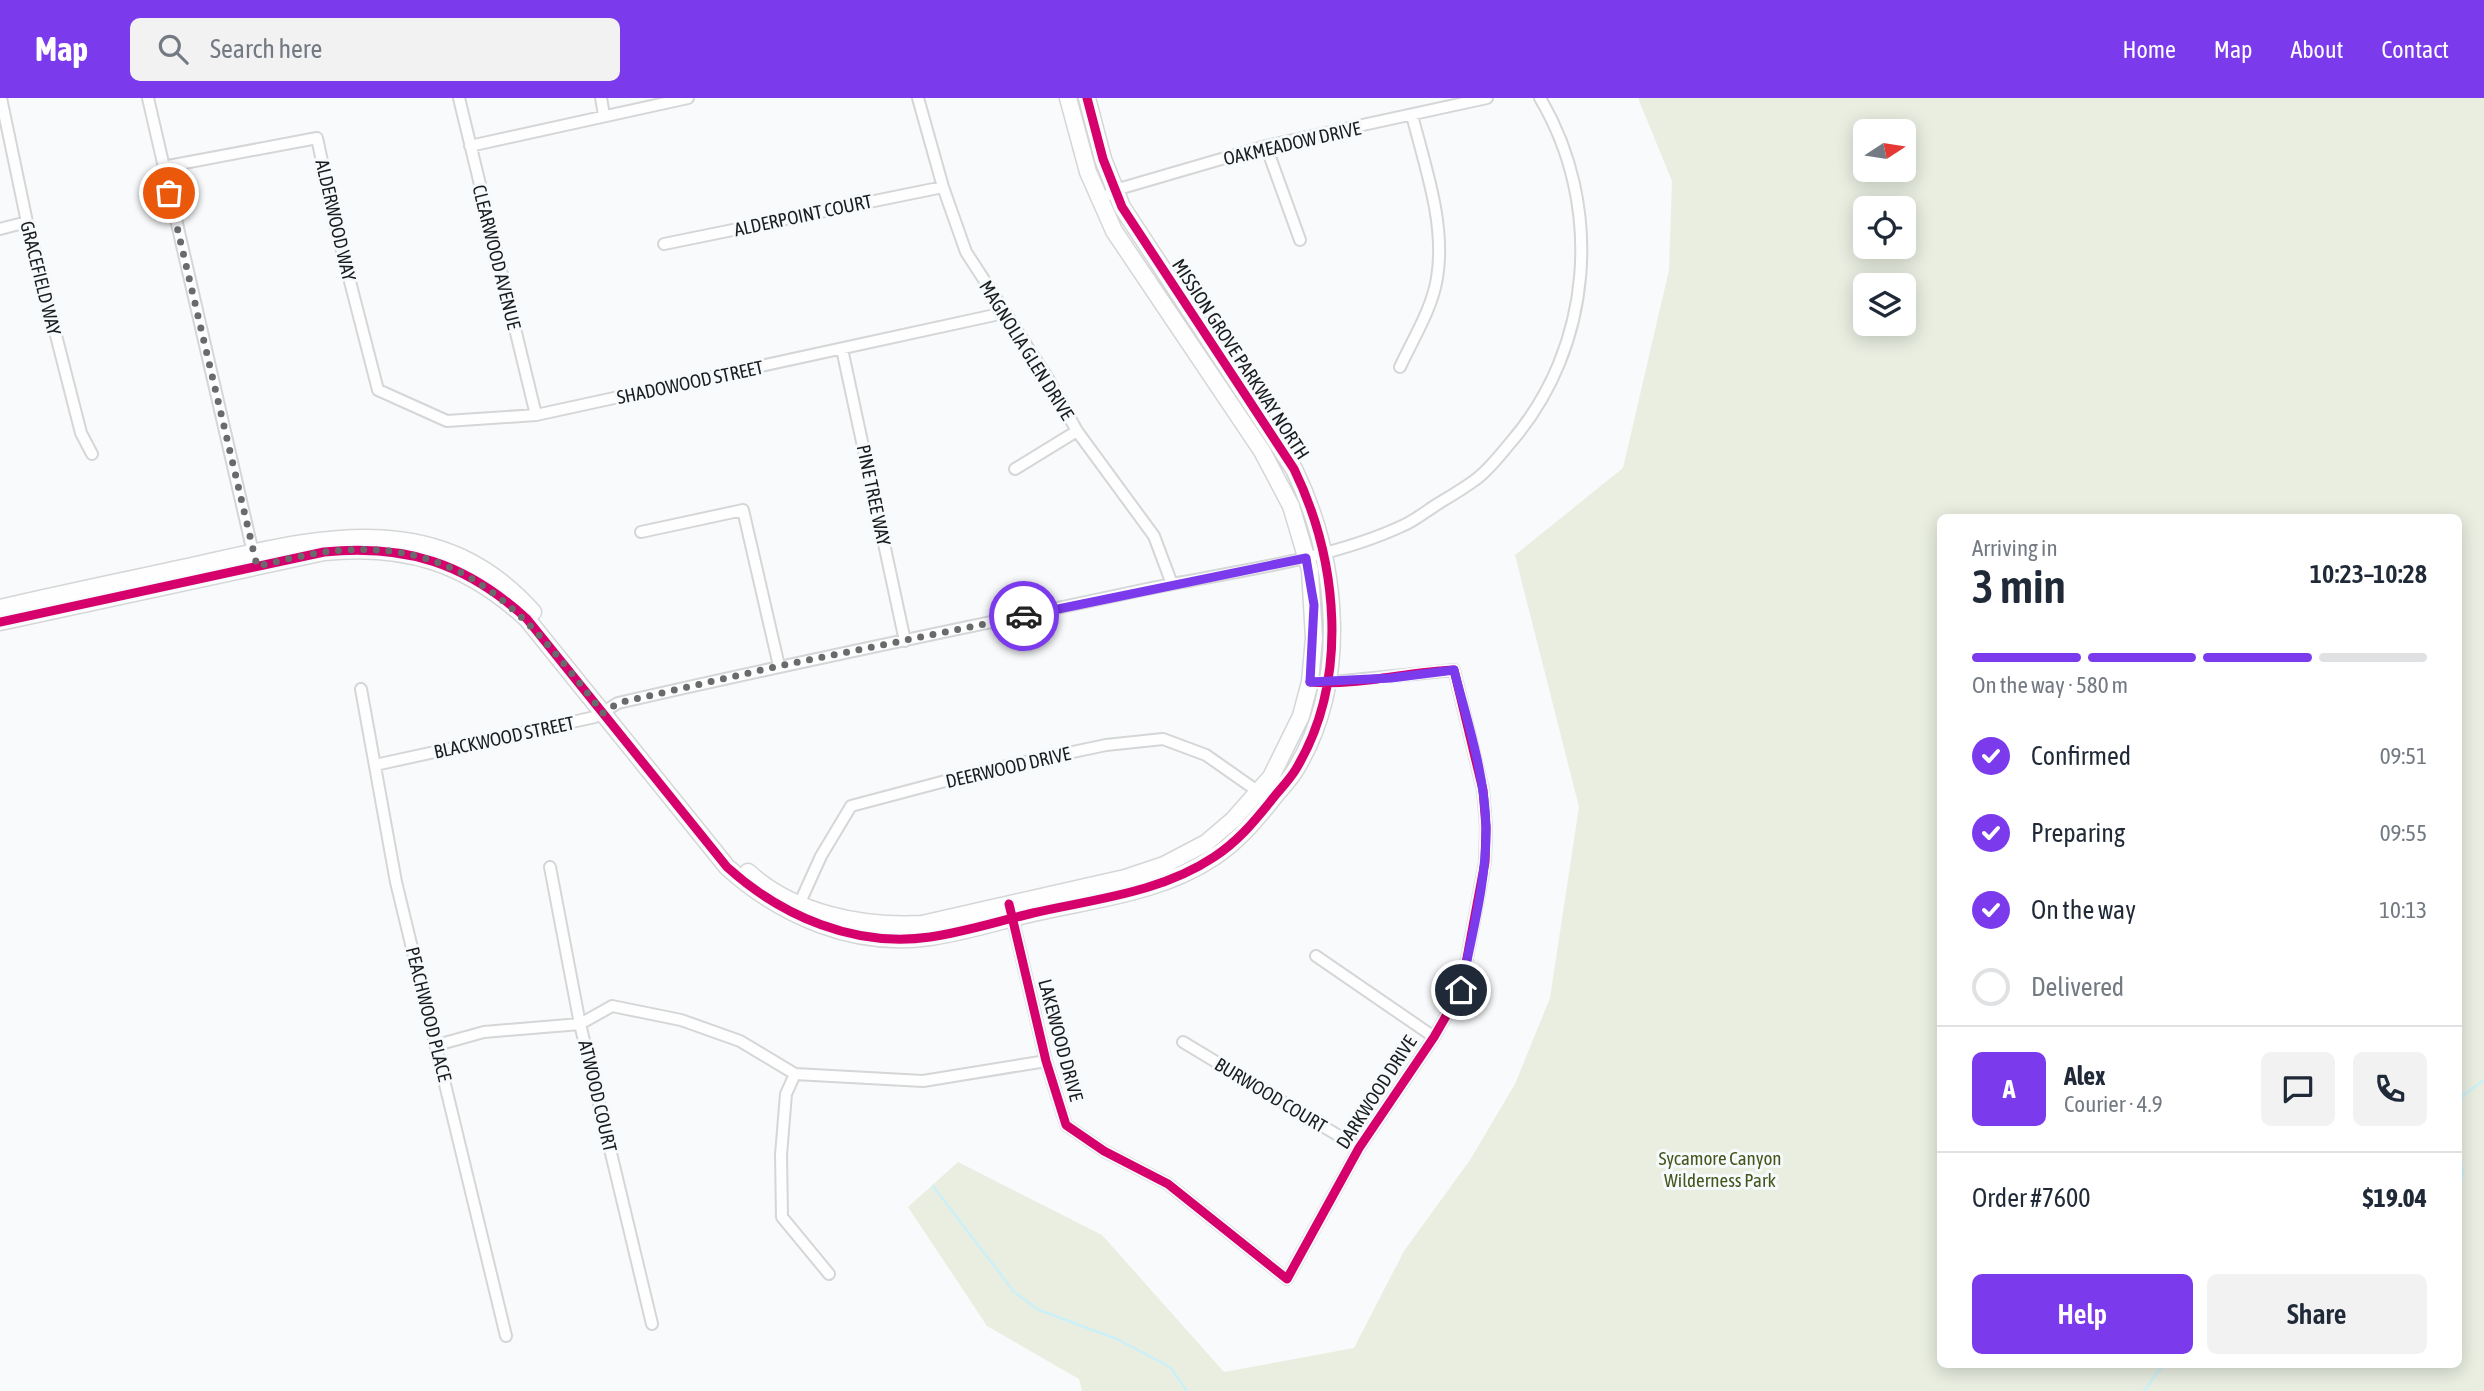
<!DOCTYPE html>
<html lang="en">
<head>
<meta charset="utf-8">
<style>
  body { margin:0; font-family:"Asap Condensed",sans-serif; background:#f2f2f3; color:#1f2937; height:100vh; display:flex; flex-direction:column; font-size:26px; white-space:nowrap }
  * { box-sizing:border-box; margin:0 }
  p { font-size:23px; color:#747a83 }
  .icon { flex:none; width:38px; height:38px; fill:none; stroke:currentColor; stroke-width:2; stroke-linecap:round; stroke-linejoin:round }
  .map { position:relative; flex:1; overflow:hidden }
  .drawer { position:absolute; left:1937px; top:416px; width:525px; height:854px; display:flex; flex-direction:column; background:#fff; border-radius:10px; box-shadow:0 4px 18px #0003 }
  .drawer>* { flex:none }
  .needle { width:46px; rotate:78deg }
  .fabs { position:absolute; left:1853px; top:21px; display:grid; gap:14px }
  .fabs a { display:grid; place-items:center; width:63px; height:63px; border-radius:10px; background:#fff; box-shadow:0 4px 18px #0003; font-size:35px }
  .pin { position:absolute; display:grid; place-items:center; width:60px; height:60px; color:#fff; margin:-30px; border:4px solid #fff; border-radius:50%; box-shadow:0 2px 7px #0007 }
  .courier { position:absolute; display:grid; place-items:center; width:70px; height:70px; margin:-35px; border:5px solid #7c3aed; border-radius:50%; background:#fff; color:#222; box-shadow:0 2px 9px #0007 }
  .headline em { font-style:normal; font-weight:600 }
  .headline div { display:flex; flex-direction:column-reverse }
  .headline { display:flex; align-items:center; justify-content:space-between; height:119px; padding:0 35px }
  h1 { font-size:46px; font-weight:600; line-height:52px }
  .bar { display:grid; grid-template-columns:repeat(4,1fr); gap:10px 7px; align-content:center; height:84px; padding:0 35px }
  .bar i { height:9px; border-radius:5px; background:#e0e1e3 }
  .bar .active { background:#7c3aed }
  .bar p { grid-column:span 4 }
  .line { display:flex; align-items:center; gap:18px; padding:0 35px; border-top:2px solid #e0e1e3 }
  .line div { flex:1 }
  .round { display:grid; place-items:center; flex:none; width:74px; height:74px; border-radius:10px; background:#f2f2f3 }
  ol { padding:0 35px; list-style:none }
  li { display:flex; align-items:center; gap:21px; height:77px }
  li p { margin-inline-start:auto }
  li .icon { padding:7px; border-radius:50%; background:#7c3aed; color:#fff; stroke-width:4 }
  li:last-child { color:#747a83 }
  li i { width:38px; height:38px; border:4px solid #e0e1e3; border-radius:50% }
  .primary-button { display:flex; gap:14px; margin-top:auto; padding:14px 35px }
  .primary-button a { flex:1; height:80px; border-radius:10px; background:#7c3aed; color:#fff; font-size:28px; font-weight:600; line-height:80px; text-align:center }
  .primary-button a+a { background:#f2f2f3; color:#1f2937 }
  header { display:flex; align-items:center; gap:42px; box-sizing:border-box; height:98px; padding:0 35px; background:#7c3aed; color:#fff }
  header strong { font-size:33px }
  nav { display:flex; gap:38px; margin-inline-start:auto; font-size:24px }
  .search { width:490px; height:63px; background:#f2f2f3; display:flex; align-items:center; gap:18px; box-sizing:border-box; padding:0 24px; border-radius:10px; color:#747a83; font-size:26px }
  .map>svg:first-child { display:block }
</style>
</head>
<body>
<header>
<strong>Map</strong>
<div class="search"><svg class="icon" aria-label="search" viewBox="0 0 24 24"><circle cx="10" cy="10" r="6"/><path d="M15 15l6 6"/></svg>Search here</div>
<nav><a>Home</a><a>Map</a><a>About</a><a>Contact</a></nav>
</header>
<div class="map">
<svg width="2484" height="1293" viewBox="0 0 2484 1293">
  <rect width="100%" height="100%" fill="#f8fafb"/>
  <!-- green -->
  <path fill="#e9eee1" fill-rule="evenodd" d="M1638 0H2484V1293H1082L1079 1281 987 1228 908 1109 958 1064 1102 1137 1224 1274 1354 1250 1404 1153 1470 1062 1515 986 1550 900 1579 709 1515 457 1623 370 1669 172 1672 83ZM1866 33H1904V72H1866ZM1866 110H1904V149H1866ZM1866 187H1904V226H1866ZM1941 420H2459V1267H1941Z"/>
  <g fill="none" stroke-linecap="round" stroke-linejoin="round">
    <!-- stream -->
    <path stroke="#ccf0f7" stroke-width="2.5" d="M2459 1001 2484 982
      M2459 1058 2463 1075 2459 1090
      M933 1088 1014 1194 1039 1212 1117 1241 1170 1269 1187 1293
      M2144 1293 2163 1267"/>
    <defs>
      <path id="street" d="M1 0 27 124 81 335 92 356
        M148 0 254 459
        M459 0 536 317
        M601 0 604 17
        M918 0 943 89 966 154 1047 279 1077 333 1154 438 1172 486
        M470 48 688 0
        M1266 48 1300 142
        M163 69 317 40 337 133 378 292 447 323 536 317 1004 215
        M1102 101 1115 92 1266 48 1487 0
        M0 131 27 124
        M664 146 943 89
        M842 251 905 543
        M1400 269C1413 241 1432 211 1437 180 1446 126 1425 69 1412 17
        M1015 371 1077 333
        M641 434 743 412 779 568
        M361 591 396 784 506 1238
        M375 667 595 619 618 605C794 564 970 529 1147 491 1228 474 1327 463 1402 428 1414 423 1425 414 1436 407 1449 399 1463 391 1475 382 1489 372 1500 357 1511 344 1593 249 1604 108 1540 0
        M550 769 580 926 652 1226
        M797 811 821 758 851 708 983 673 1106 647 1163 641 1206 657 1263 697
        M1011 814 1046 963 1066 1027 1104 1053 1168 1086 1287 1181 1359 1050 1434 939 1461 892 1485 764 1486 729 1483 692 1454 572 1323 585
        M1316 858 1434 939
        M1183 944 1359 1050
        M437 947 484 934 580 926 612 908 681 922 740 943 795 976 923 983 1046 963
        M795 976 786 996 781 1057 782 1119 829 1176"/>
      <path id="secondary" d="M0 510C64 495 128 482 192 468 314 441 436 405 533 514
        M0 524 324 454C406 446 466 465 527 521L727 769C781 818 855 850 930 839 965 834 999 823 1033 815 1094 801 1160 795 1214 759 1237 744 1253 725 1270 704 1278 693 1289 683 1296 671 1350 581 1338 462 1294 371L1122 109 1103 61 1087 0
        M748 774C794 816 862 829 922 826L1125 780 1164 767 1206 745 1233 722 1271 679 1301 618 1310 584 1314 540 1310 472 1291 408 1262 353 1114 133 1088 74 1068 0"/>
    </defs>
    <!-- street casing -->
    <use href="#street" stroke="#d4d6d7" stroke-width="14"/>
    <!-- secondary casing -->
    <use href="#secondary" stroke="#d4d6d7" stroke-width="19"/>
    <!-- street -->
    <use href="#street" stroke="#fefefe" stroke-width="10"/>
    <!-- secondary -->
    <use href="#secondary" stroke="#fefefe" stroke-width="16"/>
    <defs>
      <path id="cycleway" d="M0 524 324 454C406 446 466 465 527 521L727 769C781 818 855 850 930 839 965 834 999 823 1033 815 1094 801 1160 795 1214 759 1237 744 1253 725 1270 704 1278 693 1289 683 1296 671 1350 581 1338 462 1294 371L1122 109 1103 61 1087 0
        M1009 806 1046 963 1066 1027 1104 1053 1168 1086 1287 1181 1359 1050 1434 939 1461 892 1485 764 1486 729 1483 692 1454 572C1406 574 1358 588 1310 584"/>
    </defs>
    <!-- cycleway casing -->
    <use href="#cycleway" stroke="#f7fafc" stroke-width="13"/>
    <!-- cycleway -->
    <use href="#cycleway" stroke="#d6006c" stroke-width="9"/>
  </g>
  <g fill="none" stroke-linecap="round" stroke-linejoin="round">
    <!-- done -->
    <path stroke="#686a6b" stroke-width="7" stroke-dasharray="0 12.6" d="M169 95 257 468C286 462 316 453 346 452 473 445 532 524 603 615L618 605 779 568 1024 518"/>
    <!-- route -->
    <path stroke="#7c3aed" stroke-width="9" d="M1024 518 1306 460 1314 507 1310 584 1391 580 1454 572C1467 623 1485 676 1486 729 1487 783 1471 839 1461 892"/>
  </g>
  <g text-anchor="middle" stroke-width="6" stroke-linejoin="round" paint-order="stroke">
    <!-- street labels -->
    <g font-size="19" fill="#1b1c1d" stroke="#f7fafc">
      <text transform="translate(1292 45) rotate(-13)" y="7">OAKMEADOW DRIVE</text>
      <text transform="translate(803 117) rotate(-12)" y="7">ALDERPOINT COURT</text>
      <text transform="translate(336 122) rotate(77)" y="7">ALDERWOOD WAY</text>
      <text transform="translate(497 159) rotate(76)" y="7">CLEARWOOD AVENUE</text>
      <text transform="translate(41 180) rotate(76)" y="7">GRACEFIELD WAY</text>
      <text transform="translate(1027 252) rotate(58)" y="7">MAGNOLIA GLEN DRIVE</text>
      <text transform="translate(1241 261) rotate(57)" y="7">MISSION GROVE PARKWAY NORTH</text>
      <text transform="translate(690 284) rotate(-12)" y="7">SHADOWOOD STREET</text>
      <text transform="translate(874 397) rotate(78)" y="7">PINE TREE WAY</text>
      <text transform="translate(504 639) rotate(-12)" y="7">BLACKWOOD STREET</text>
      <text transform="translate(1008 669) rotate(-13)" y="7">DEERWOOD DRIVE</text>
      <text transform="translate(429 916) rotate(76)" y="7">PEACHWOOD PLACE</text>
      <text transform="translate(1061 942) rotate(75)" y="7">LAKEWOOD DRIVE</text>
      <text transform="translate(1376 994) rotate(-57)" y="7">DARKWOOD DRIVE</text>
      <text transform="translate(1271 997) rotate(31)" y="7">BURWOOD COURT</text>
      <text transform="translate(598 998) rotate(77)" y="7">ATWOOD COURT</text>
    </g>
    <!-- park labels -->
    <g font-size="19" fill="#46551b" stroke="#f7fafc">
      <text x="1720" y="1067">Sycamore Canyon<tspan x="1720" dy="22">Wilderness Park</tspan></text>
    </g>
  </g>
</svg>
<div class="fabs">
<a><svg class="needle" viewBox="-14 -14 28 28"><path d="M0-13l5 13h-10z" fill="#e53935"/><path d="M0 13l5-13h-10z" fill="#747a83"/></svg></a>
<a><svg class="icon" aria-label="locate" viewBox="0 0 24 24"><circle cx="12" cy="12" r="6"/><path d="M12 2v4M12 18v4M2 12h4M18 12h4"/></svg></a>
<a><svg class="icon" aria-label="layers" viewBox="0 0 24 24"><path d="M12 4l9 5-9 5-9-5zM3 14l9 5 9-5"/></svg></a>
</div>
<div class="pin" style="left:169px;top:95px;background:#ea580c"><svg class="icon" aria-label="bag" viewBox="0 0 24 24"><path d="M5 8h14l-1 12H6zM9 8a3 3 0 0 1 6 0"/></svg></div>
<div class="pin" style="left:1461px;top:892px;background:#1f2937"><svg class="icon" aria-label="home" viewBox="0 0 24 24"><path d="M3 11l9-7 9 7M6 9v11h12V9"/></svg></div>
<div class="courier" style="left:1024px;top:518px"><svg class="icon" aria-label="car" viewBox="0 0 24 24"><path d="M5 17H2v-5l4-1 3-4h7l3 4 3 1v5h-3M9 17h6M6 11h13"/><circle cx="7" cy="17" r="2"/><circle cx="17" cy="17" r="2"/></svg></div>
<section class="drawer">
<div class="headline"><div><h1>3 min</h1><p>Arriving in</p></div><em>10:23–10:28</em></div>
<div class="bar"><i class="active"></i><i class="active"></i><i class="active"></i><i></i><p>On the way · 580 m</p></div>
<ol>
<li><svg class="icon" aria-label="check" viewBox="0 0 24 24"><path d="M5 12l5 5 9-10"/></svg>Confirmed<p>09:51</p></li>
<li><svg class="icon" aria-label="check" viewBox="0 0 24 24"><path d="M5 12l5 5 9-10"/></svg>Preparing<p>09:55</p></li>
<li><svg class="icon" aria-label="check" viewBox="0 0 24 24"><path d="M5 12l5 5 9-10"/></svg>On the way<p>10:13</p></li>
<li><i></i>Delivered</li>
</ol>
<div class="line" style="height:126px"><b class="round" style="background:#7c3aed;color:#fff">A</b><div><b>Alex</b><p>Courier · 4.9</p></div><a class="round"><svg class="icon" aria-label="chat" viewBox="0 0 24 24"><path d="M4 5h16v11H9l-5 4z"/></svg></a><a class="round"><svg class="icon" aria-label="phone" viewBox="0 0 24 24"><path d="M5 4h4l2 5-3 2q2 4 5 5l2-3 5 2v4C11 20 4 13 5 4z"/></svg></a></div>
<div class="line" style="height:91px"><div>Order #7600</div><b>$19.04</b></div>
<div class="primary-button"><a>Help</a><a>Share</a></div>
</section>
</div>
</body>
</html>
